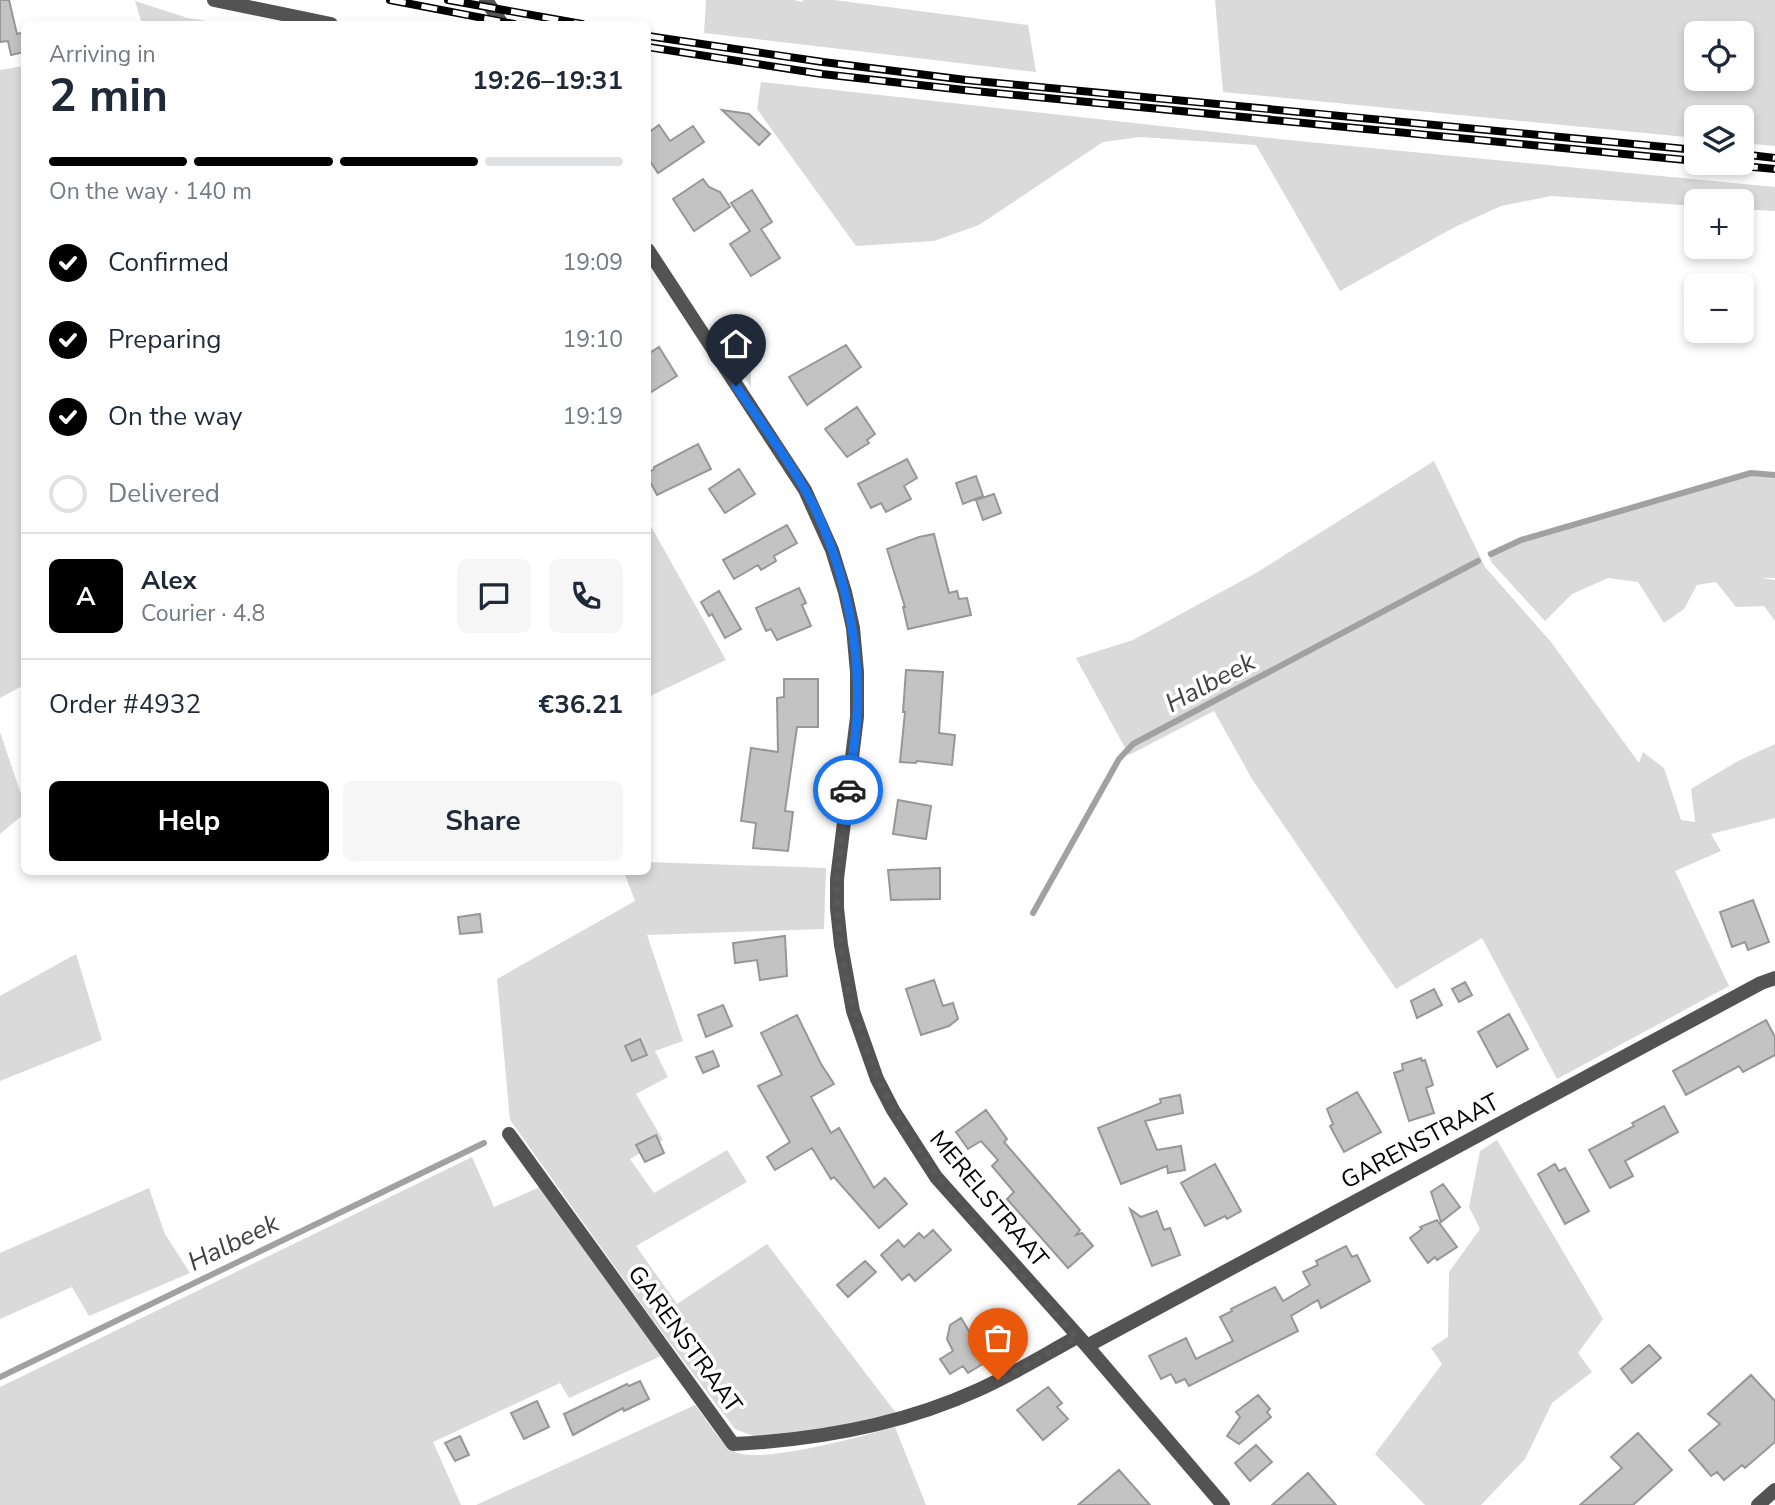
<!DOCTYPE html>
<html lang="en">
<head>
<meta charset="utf-8">
<style>
  body { margin:0; font-family:"Nunito Sans",sans-serif; background:#f6f6f7; color:#1f2937; height:100vh; display:flex; flex-direction:column; font-size:26px; white-space:nowrap }
  * { box-sizing:border-box; margin:0 }
  p { font-size:23px; color:#747a83 }
  .icon { flex:none; width:38px; height:38px; fill:none; stroke:currentColor; stroke-width:2; stroke-linecap:round; stroke-linejoin:round }
  .map { position:relative; flex:1; overflow:hidden }
  .sheet { position:absolute; left:21px; top:21px; width:630px; height:854px; display:flex; flex-direction:column; background:#fff; border-radius:10px; box-shadow:0 4px 10px #0003 }
  .sheet>* { flex:none }
  .buttons { position:absolute; left:1684px; top:21px; display:grid; gap:14px }
  .buttons a { display:grid; place-items:center; width:70px; height:70px; border-radius:10px; background:#fff; box-shadow:0 4px 10px #0003; font-size:35px }
  .pin { position:absolute; display:grid; place-items:center; width:60px; height:60px; color:#fff; margin:-72px -30px; border-radius:50% 50% 50% 0; rotate:-45deg; box-shadow:0 0 7px #0007 }
  .pin .icon { rotate:45deg }
  .courier { position:absolute; display:grid; place-items:center; width:70px; height:70px; margin:-35px; border:5px solid #1a73e8; border-radius:50%; background:#fff; color:#222; box-shadow:0 2px 9px #0007 }
  .summary em { font-style:normal; font-weight:700 }
  .summary div { display:flex; flex-direction:column-reverse }
  .summary { display:flex; align-items:center; justify-content:space-between; height:119px; padding:0 28px }
  h1 { font-size:46px; font-weight:700; line-height:52px }
  .bar { display:grid; grid-template-columns:repeat(4,1fr); gap:10px 7px; align-content:center; height:84px; padding:0 28px }
  .bar i { height:9px; border-radius:5px; background:#e0e1e3 }
  .bar .active { background:#000 }
  .bar p { grid-column:span 4 }
  .line { display:flex; align-items:center; gap:18px; padding:0 28px; border-top:2px solid #e0e1e3 }
  .line div { flex:1 }
  .round { display:grid; place-items:center; flex:none; width:74px; height:74px; border-radius:10px; background:#f6f6f7 }
  ol { padding:0 28px; list-style:none }
  li { display:flex; align-items:center; gap:21px; height:77px }
  li p { margin-inline-start:auto }
  li .icon { padding:7px; border-radius:50%; background:#000; color:#fff; stroke-width:4 }
  li:last-child { color:#747a83 }
  li i { width:38px; height:38px; border:4px solid #e0e1e3; border-radius:50% }
  .primary-button { display:flex; gap:14px; margin-top:auto; padding:14px 28px }
  .primary-button a { flex:1; height:80px; border-radius:10px; background:#000; color:#fff; font-size:28px; font-weight:700; line-height:80px; text-align:center }
  .primary-button a+a { background:#f6f6f7; color:#1f2937 }
  .map>svg:first-child { display:block }
</style>
</head>
<body>
<div class="map">
<svg width="1775" height="1505" viewBox="0 0 1775 1505">
  <rect width="100%" height="100%" fill="#fff"/>
  <!-- green -->
  <path fill="#dadada" fill-rule="evenodd" d="M706 0H794L802 2 803 0H834L1028 25 1036 72 704 33Z
    M1215 0H1775V146L1741 143V117H1696V138L1223 92ZM1696 33H1741V79H1696Z
    M135 1 188 18 225 24H142Z
    M24 66V685L0 698V70Z
    M761 82 1278 139 1775 187V211L1741 209V201H1696V206L1551 196 1501 206 1453 228 1340 291 1256 145 1140 137 1103 142 979 225 934 241 856 246 757 109Z
    M730 328 751 355V387L717 336Z
    M1434 461 1485 567 1551 642 1639 763 1643 752 1664 768 1681 820 1695 822 1691 789 1738 761 1775 744V818L1711 834 1721 851 1675 871 1729 986 1557 1079 1482 938 1396 989 1252 779 1214 711 1129 755 1076 658 1133 640 1256 573Z
    M1756 473 1775 475V578H1762L1775 580V621L1764 606 1736 607 1716 582 1697 585 1684 609 1664 623 1638 582 1608 578 1572 594 1545 621 1492 563 1487 552 1714 482Z
    M648 521 726 660 648 697Z
    M0 732 24 803V814L0 834Z
    M648 862 826 868 824 929 647 935 683 1041 655 1051 668 1077 636 1094 663 1140 630 1159 654 1193 727 1150 747 1182 636 1246 677 1304 767 1244 896 1413 870 1421 761 1439 735 1429 652 1319 510 1120 497 979 635 901 624 872H648Z
    M76 954 102 1040 0 1081V996Z
    M1497 1140 1603 1319 1578 1353 1592 1372 1552 1403 1525 1459 1481 1505H1425L1375 1454 1442 1364 1431 1348 1448 1337 1449 1272 1480 1229 1469 1207 1480 1151Z
    M472 1157 494 1207 540 1187 661 1356 569 1398 560 1383 433 1442 461 1505H0V1387Z
    M149 1188 165 1234 190 1273 89 1316 72 1287 0 1319V1253Z
    M695 1405C707 1420 718 1441 734 1451 756 1466 866 1435 895 1427L926 1505H476Z"/>
  <g fill="none" stroke-linecap="round" stroke-linejoin="round">
    <!-- stream -->
    <path stroke="#a1a1a1" stroke-width="6" d="M1491 554 1521 540 1751 473 1775 475
      M1033 913 1119 759 1133 744 1478 561
      M0 1377 484 1143"/>
  </g>
  <!-- building -->
  <path fill="#c3c3c3" stroke="#979797" stroke-width="2" d="M0 0H9L17 34 24 32V52L11 55 8 41 0 42Z
    M722 110 749 114 770 134 759 145Z
    M659 125 670 141 693 126 704 142 658 173 648 158V133Z
    M703 179 709 187 720 192 730 207 694 231 673 199Z
    M752 190 772 222 761 229 780 258 751 276 730 244 750 231 731 203Z
    M846 345 861 367 807 405 789 377Z
    M659 347 677 376 648 394V354Z
    M857 407 875 434 867 440 869 443 847 457 825 429Z
    M698 444 711 469 657 495 648 478V473L654 469V467Z
    M907 459 917 478 904 486 911 499 886 512 881 503 871 508 858 484Z
    M739 469 755 494 725 513 709 489Z
    M976 476 983 496 963 504 956 483Z
    M994 494 1001 513 983 520 976 500Z
    M787 525 797 543 774 556 776 561 761 570 758 565 734 579 723 560Z
    M934 534 949 593 957 591 959 599 967 598 971 615 908 629 903 607H905L887 549 919 537Z
    M799 588 806 603 802 605 811 626 777 640 771 629 766 631 756 608Z
    M719 591 741 629 725 638 712 614 709 616 701 602Z
    M906 670 943 672 939 733 955 735 952 765 917 761 916 763 900 762 905 712H903Z
    M784 679H818V727H797L785 811 793 812 788 851 753 848 756 823 741 821 751 748 778 752 777 698 784 697Z
    M898 800 931 806 926 839 893 834Z
    M940 868V899L891 900 888 870Z
    M1753 900 1769 942 1748 950 1745 942 1732 947 1720 912Z
    M480 914 482 932 460 934 458 917Z
    M785 936 787 976 760 980 757 960 735 963 733 943Z
    M934 980 943 1006 953 1003 958 1019 949 1026 921 1035 906 989Z
    M1465 982 1472 995 1459 1002 1452 989Z
    M1434 989 1442 1005 1417 1018 1411 1001Z
    M723 1005 732 1026 706 1037 698 1015Z
    M1509 1014 1528 1049 1497 1067 1478 1032Z
    M797 1015 821 1064 834 1084 811 1097 831 1133 839 1128 874 1188 885 1178 907 1204 879 1228 834 1177 831 1179 812 1148 775 1170 767 1157 790 1142 758 1086 782 1075 761 1033Z
    M1766 1020 1775 1037V1055L1743 1072 1739 1066 1686 1095 1673 1071Z
    M640 1039 647 1055 632 1061 625 1046Z
    M713 1051 719 1066 703 1073 696 1057Z
    M1421 1058 1422 1061 1425 1060 1433 1085 1426 1088 1434 1113 1409 1121 1394 1073 1403 1070 1402 1064Z
    M1357 1092 1381 1132 1344 1152 1330 1126 1333 1124 1327 1109Z
    M1180 1095 1183 1113 1145 1121 1157 1150 1181 1146 1185 1170 1168 1173 1167 1166 1121 1184 1098 1128 1161 1103 1160 1099Z
    M1664 1106 1678 1132 1625 1161 1633 1176 1610 1188 1589 1150 1634 1126 1632 1123Z
    M986 1110 1007 1139 1004 1142 1080 1230 1076 1235 1082 1233 1093 1246 1068 1268 1007 1199 1014 1192 992 1166 998 1160 981 1141 968 1149 956 1132Z
    M656 1135 664 1153 645 1162 636 1145Z
    M1215 1164 1241 1211 1227 1219 1225 1216 1205 1226 1181 1183Z
    M1555 1164 1559 1171 1565 1168 1589 1211 1565 1224 1538 1174Z
    M1443 1184 1460 1207 1441 1222 1431 1192Z
    M1130 1209 1141 1217 1157 1211 1164 1230 1170 1228 1180 1255 1152 1266Z
    M1437 1220 1457 1247 1437 1260 1435 1257 1428 1263 1410 1238 1422 1229 1420 1227Z
    M933 1230 951 1250 915 1281 909 1274 902 1280 881 1255 898 1240 904 1247 919 1233 924 1238Z
    M1346 1246 1352 1257 1357 1255 1370 1281 1321 1308 1318 1300 1291 1316 1298 1331 1189 1386 1185 1379 1176 1383 1171 1374 1161 1379 1149 1356 1186 1338 1196 1359 1233 1341 1220 1317 1232 1311 1231 1309 1275 1287 1283 1301 1310 1285 1303 1272 1318 1265 1316 1261Z
    M865 1261 876 1272 848 1297 837 1285Z
    M961 1318 974 1339 994 1326 1008 1346 1005 1347 1007 1349 968 1373 963 1366 950 1374 940 1359 953 1351 947 1339 950 1325Z
    M1649 1345 1661 1358 1632 1383 1621 1369Z
    M1751 1375 1775 1401V1442L1745 1468 1742 1465 1724 1480 1717 1472 1711 1476 1689 1450 1720 1424 1708 1414Z
    M640 1381 649 1399 624 1411 623 1408 573 1435 564 1414 627 1384 629 1386Z
    M1048 1387 1062 1403 1057 1407 1068 1419 1043 1440 1017 1410Z
    M1258 1395 1270 1409 1267 1412 1271 1417 1239 1444 1227 1436 1240 1417 1236 1412Z
    M537 1401 549 1427 524 1439 511 1413Z
    M1638 1433 1672 1470 1633 1505H1580L1622 1468 1611 1457Z
    M460 1436 469 1455 455 1461 445 1443Z
    M1256 1445 1272 1462 1250 1481 1235 1463Z
    M1119 1470 1150 1505H1078Z
    M1308 1473 1336 1505H1272Z"/>
  <g fill="none" stroke-linecap="round" stroke-linejoin="round">
    <!-- street -->
    <path stroke="#535353" stroke-width="14" d="M214 0 331 24
      M486 0 502 24
      M648 250 805 490 832 550 845 592 853 628 857 672V717L837 879V908L841 945 853 1011 877 1079 893 1110 936 1177 1087 1346 1223 1505
      M509 1134 733 1444C817 1440 901 1425 978 1390 1012 1375 1044 1355 1077 1337
      M1087 1346 1761 983 1775 978
      M1758 1505 1775 1490"/>
    <defs>
      <path id="rail" d="M390 0 514 24
        M448 0 582 24
        M648 36 823 62 966 80 1696 150
        M648 47 822 74 964 90 1696 161
        M1741 154 1775 158
        M1710 163 1775 169"/>
    </defs>
    <!-- rail casing -->
    <use href="#rail" stroke="#000" stroke-width="8"/>
    <!-- rail -->
    <use href="#rail" stroke="#fff" stroke-width="5" stroke-dasharray="16" stroke-linecap="butt"/>
  </g>
  <g fill="none" stroke-linecap="round" stroke-linejoin="round">
    <!-- done -->
    <path stroke="#595959" stroke-width="7" stroke-dasharray="0 12.6" d="M848 790C844 820 838 850 837 880 836 908 839 937 844 965 870 1127 973 1219 1077 1337L998 1380"/>
    <!-- route -->
    <path stroke="#1a73e8" stroke-width="9" d="M736 386C759 420 784 453 804 488 842 554 861 640 857 715 856 740 851 765 848 790"/>
  </g>
  <g text-anchor="middle" stroke-width="7" stroke-linejoin="round" paint-order="stroke">
    <!-- street labels -->
    <g font-size="24" fill="#000" stroke="#fff">
      <text transform="translate(1420 1141) rotate(-28)" y="8">GARENSTRAAT</text>
      <text transform="translate(989 1199) rotate(50)" y="8">MERELSTRAAT</text>
      <text transform="translate(685 1339) rotate(54)" y="8">GARENSTRAAT</text>
    </g>
    <!-- water labels -->
    <g font-size="26" font-style="italic" fill="#424242" stroke="#fff">
      <text transform="translate(1210 682) rotate(-28)" y="9">Halbeek</text>
      <text transform="translate(233 1242) rotate(-26)" y="9">Halbeek</text>
    </g>
  </g>
</svg>
<div class="buttons">
<a><svg class="icon" aria-label="locate" viewBox="0 0 24 24"><circle cx="12" cy="12" r="6"/><path d="M12 2v4M12 18v4M2 12h4M18 12h4"/></svg></a>
<a><svg class="icon" aria-label="layers" viewBox="0 0 24 24"><path d="M12 4l9 5-9 5-9-5zM3 14l9 5 9-5"/></svg></a>
<a>+</a>
<a>−</a>
</div>
<div class="pin" style="left:998px;top:1380px;background:#ea580c"><svg class="icon" aria-label="bag" viewBox="0 0 24 24"><path d="M5 8h14l-1 12H6zM9 8a3 3 0 0 1 6 0"/></svg></div>
<div class="pin" style="left:736px;top:386px;background:#1f2937"><svg class="icon" aria-label="home" viewBox="0 0 24 24"><path d="M3 11l9-7 9 7M6 9v11h12V9"/></svg></div>
<div class="courier" style="left:848px;top:790px"><svg class="icon" aria-label="car" viewBox="0 0 24 24"><path d="M5 17H2v-5l4-1 3-4h7l3 4 3 1v5h-3M9 17h6M6 11h13"/><circle cx="7" cy="17" r="2"/><circle cx="17" cy="17" r="2"/></svg></div>
<section class="sheet">
<div class="summary"><div><h1>2 min</h1><p>Arriving in</p></div><em>19:26–19:31</em></div>
<div class="bar"><i class="active"></i><i class="active"></i><i class="active"></i><i></i><p>On the way · 140 m</p></div>
<ol>
<li><svg class="icon" aria-label="check" viewBox="0 0 24 24"><path d="M5 12l5 5 9-10"/></svg>Confirmed<p>19:09</p></li>
<li><svg class="icon" aria-label="check" viewBox="0 0 24 24"><path d="M5 12l5 5 9-10"/></svg>Preparing<p>19:10</p></li>
<li><svg class="icon" aria-label="check" viewBox="0 0 24 24"><path d="M5 12l5 5 9-10"/></svg>On the way<p>19:19</p></li>
<li><i></i>Delivered</li>
</ol>
<div class="line" style="height:126px"><b class="round" style="background:#000;color:#fff">A</b><div><b>Alex</b><p>Courier · 4.8</p></div><a class="round"><svg class="icon" aria-label="chat" viewBox="0 0 24 24"><path d="M4 5h16v11H9l-5 4z"/></svg></a><a class="round"><svg class="icon" aria-label="phone" viewBox="0 0 24 24"><path d="M5 4h4l2 5-3 2q2 4 5 5l2-3 5 2v4C11 20 4 13 5 4z"/></svg></a></div>
<div class="line" style="height:91px"><div>Order #4932</div><b>€36.21</b></div>
<div class="primary-button"><a>Help</a><a>Share</a></div>
</section>
</div>
</body>
</html>
